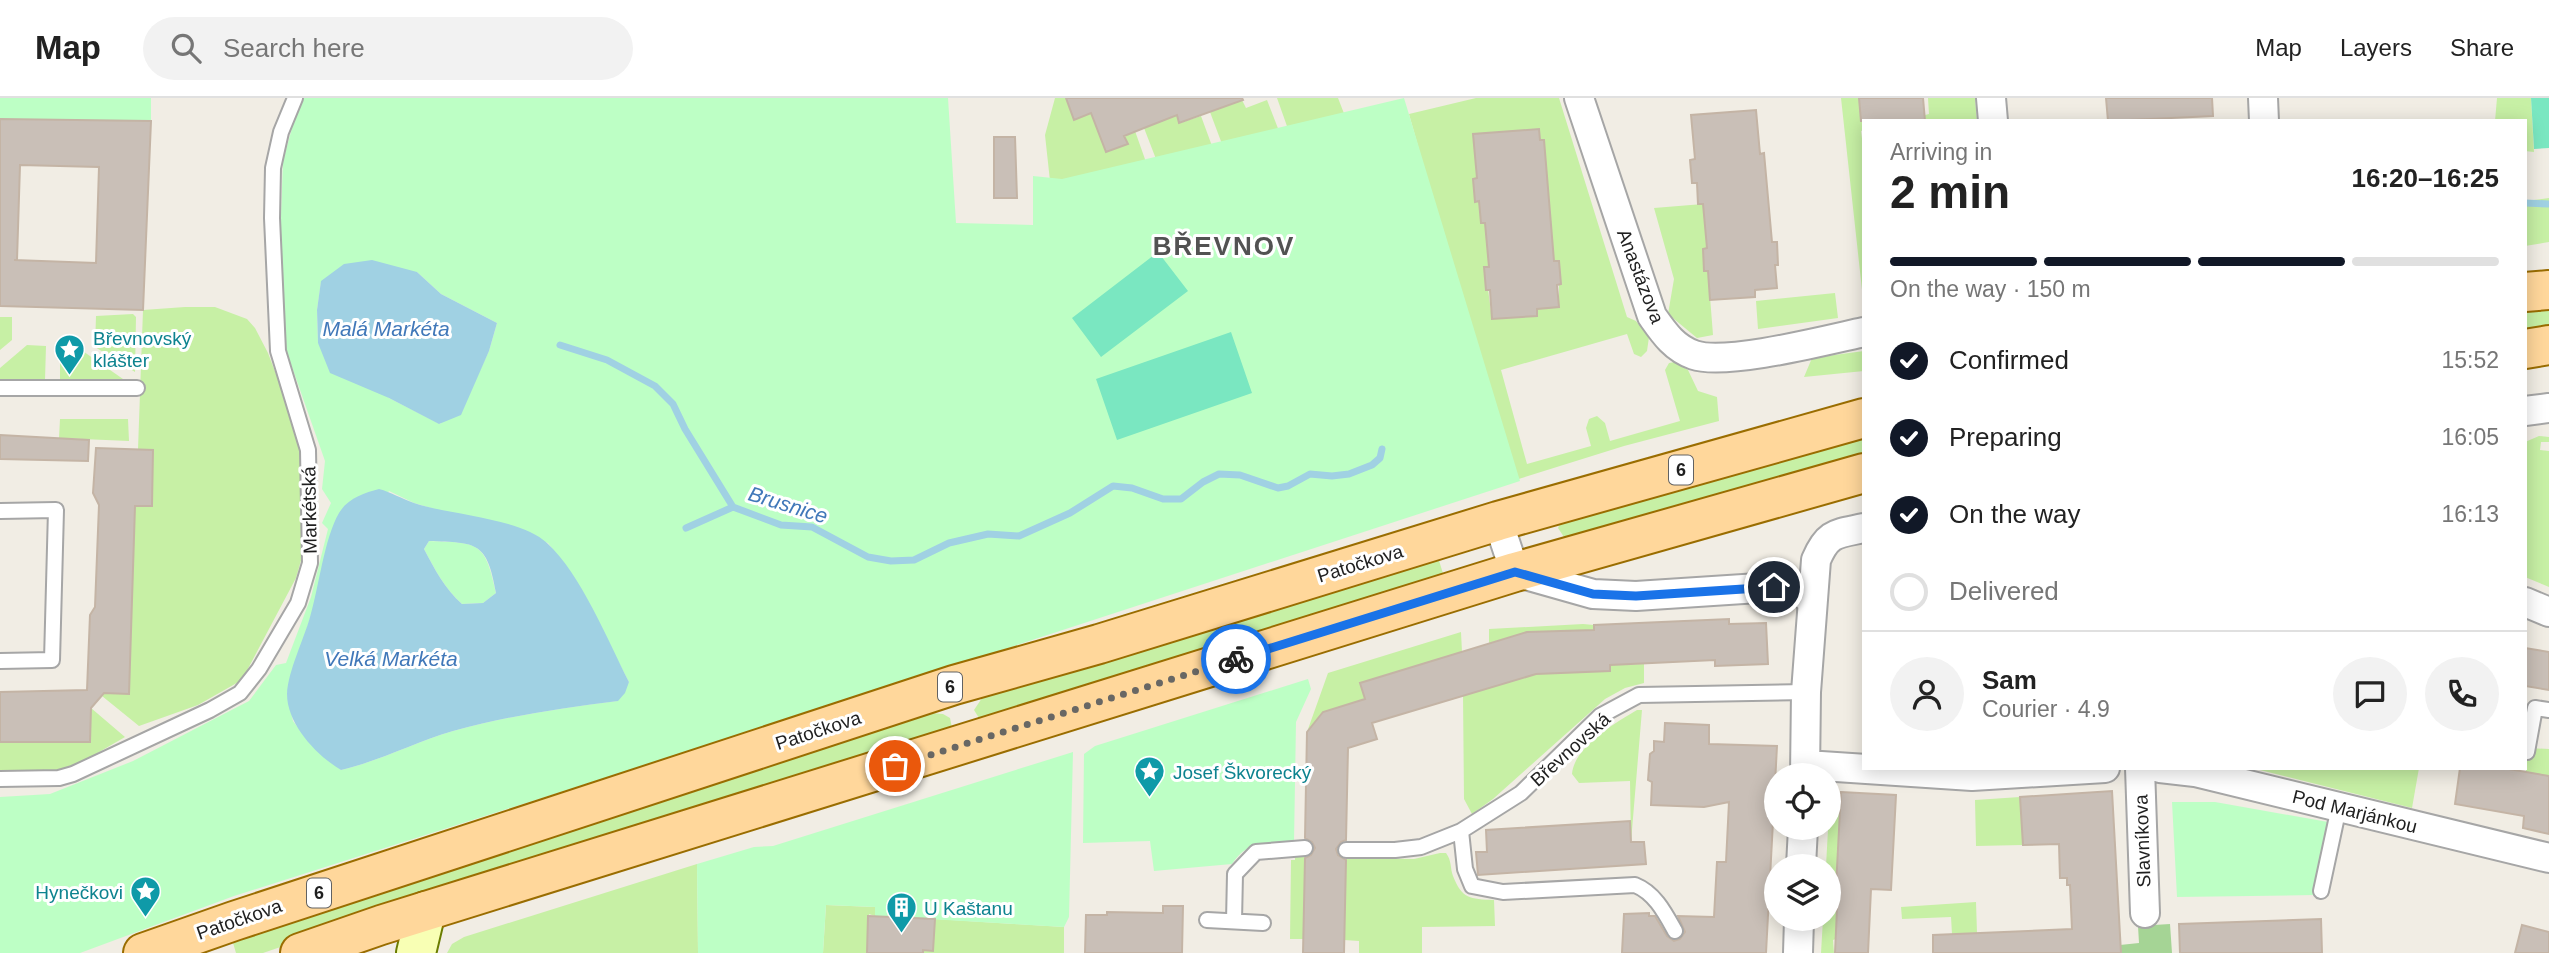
<!DOCTYPE html>
<html lang="en">
<head>
<meta charset="utf-8">
<style>
  body { margin:0; font-family:Helvetica,sans-serif; background:#f2f2f2; color:#222; height:100vh; display:flex; flex-direction:column; font-size:26px; white-space:nowrap }
  * { box-sizing:border-box; margin:0 }
  p { font-size:23px; color:#767676 }
  .icon { flex:none; width:38px; height:38px; fill:none; stroke:currentColor; stroke-width:2; stroke-linecap:round; stroke-linejoin:round }
  .map { position:relative; flex:1; overflow:hidden }
  .drawer { position:absolute; left:1862px; top:21px; width:665px; height:651px; display:flex; flex-direction:column; background:#fff; border-radius:0px; box-shadow:0 4px 18px #0003 }
  .drawer>* { flex:none }
  .buttons { position:absolute; left:1764px; top:665px; display:grid; gap:14px }
  .buttons a { display:grid; place-items:center; width:77px; height:77px; border-radius:50%; background:#fff; box-shadow:0 4px 18px #0003; font-size:35px }
  .pin { position:absolute; display:grid; place-items:center; width:60px; height:60px; color:#fff; margin:-30px; border:4px solid #fff; border-radius:50%; box-shadow:0 2px 7px #0007 }
  .courier { position:absolute; display:grid; place-items:center; width:70px; height:70px; margin:-35px; border:5px solid #1a73e8; border-radius:50%; background:#fff; color:#222; box-shadow:0 2px 9px #0007 }
  .summary em { font-style:normal; font-weight:800 }
  .summary div { display:flex; flex-direction:column-reverse }
  .summary { display:flex; align-items:center; justify-content:space-between; height:119px; padding:0 28px }
  h1 { font-size:46px; font-weight:800; line-height:52px }
  .bar { display:grid; grid-template-columns:repeat(4,1fr); gap:10px 7px; align-content:center; height:84px; padding:0 28px }
  .bar i { height:9px; border-radius:5px; background:#e0e0e0 }
  .bar .on { background:#111827 }
  .bar p { grid-column:span 4 }
  .line { display:flex; align-items:center; gap:18px; padding:0 28px; border-top:2px solid #e0e0e0 }
  .line div { flex:1 }
  .round { display:grid; place-items:center; flex:none; width:74px; height:74px; border-radius:37px; background:#f2f2f2 }
  ol { padding:0 28px; list-style:none }
  li { display:flex; align-items:center; gap:21px; height:77px }
  li p { margin-inline-start:auto }
  li .icon { padding:7px; border-radius:50%; background:#111827; color:#fff; stroke-width:4 }
  li:last-child { color:#767676 }
  li i { width:38px; height:38px; border:4px solid #e0e0e0; border-radius:50% }
  header { display:flex; align-items:center; gap:42px; box-sizing:border-box; height:98px; padding:0 35px; background:#fff; border-bottom:2px solid #e0e0e0 }
  header strong { font-size:33px }
  nav { display:flex; gap:38px; margin-inline-start:auto; font-size:24px }
  .search { width:490px; height:63px; background:#f2f2f2; display:flex; align-items:center; gap:18px; box-sizing:border-box; padding:0 24px; border-radius:38px; color:#767676; font-size:26px }
  .map>svg:first-child { display:block }
</style>
</head>
<body>
<header>
<strong>Map</strong>
<div class="search"><svg class="icon" aria-label="search" viewBox="0 0 24 24"><circle cx="10" cy="10" r="6"/><path d="M15 15l6 6"/></svg>Search here</div>
<nav><a>Map</a><a>Layers</a><a>Share</a></nav>
</header>
<div class="map">
<svg width="2549" height="855" viewBox="0 0 2549 855">
  <rect width="100%" height="100%" fill="#f1ede4"/>
  <!-- grass -->
  <path fill="#c7f0a5" fill-rule="evenodd" d="M1055 0H1066L1074 21 1091 15 1106 54 1128 46 1120 25 1135 33 1146 64 1054 86 1050 83 1045 37Z
    M1277 0H1338L1345 18 1288 31Z
    M1476 0H1559L1627 219 1636 223 1649 239 1647 253 1641 259 1634 256 1627 236 1501 272 1527 366 1591 348 1586 330 1589 321 1597 318 1605 325 1610 343 1680 323 1665 272 1669 265 1675 264 1688 272 1698 293 1717 299 1719 323 1624 348 1512 383 1409 16ZM1538 31 1540 42H1544L1553 153 1550 164 1559 163V209L1537 211V218L1492 221 1485 169H1493L1485 125H1481L1479 103H1475L1473 81 1481 80 1474 36Z
    M1841 0H1859L1864 32 1861 33 1864 56V210Z
    M1928 0H1975L1977 23H1925V17L1929 16Z
    M2497 0H2531L2534 54 2525 53V23H2495Z
    M1242 2 1246 10 1267 2 1279 33 1222 46 1210 14Z
    M1177 17 1180 25 1201 18 1212 48 1156 61 1144 30Z
    M2549 100V144L2525 148V103Z
    M1703 106 1711 150 1703 151 1704 173H1708L1713 237 1697 240 1668 216 1674 181 1654 110Z
    M1835 195 1838 220 1758 231 1756 203Z
    M2549 204V235L2525 238V207Z
    M185 209H215L247 221 255 230 268 255 290 313 300 352 302 459 296 480 242 582 198 607 139 628 102 598 104 595H129L135 408H152L153 352 138 351 143 212Z
    M133 216 136 219 135 274 95 249 96 218Z
    M0 219H12V242L0 252Z
    M27 247 46 248 45 282H0V270Z
    M60 248 77 249 123 281 60 282Z
    M1864 253V273L1804 279 1812 260Z
    M60 321H128L129 343 59 340Z
    M1864 335V361L1576 441 1564 439 1558 430 1563 419Z
    M2539 338 2549 339V344H2541L2540 352 2549 353V489L2525 479V344Z
    M1437 456 1445 482 990 624 979 620 974 612 982 600 1002 592Z
    M1583 526 1594 527V532L1527 534 1489 545V531Z
    M1461 534 1462 554 1360 585 1365 601 1323 614 1307 634 1328 575Z
    M1644 566V585L1625 590 1605 601 1493 701 1472 716 1464 701 1463 597 1536 576 1610 573V567Z
    M91 610 125 639 75 668 50 675H0V644H90Z
    M1637 612H1642L1631 744 1630 683 1579 685 1572 676C1574 649 1615 625 1637 612Z
    M931 615 943 616 950 620 952 630 429 798 263 855H236L231 838Z
    M2526 650 2549 651V678L2526 674Z
    M2252 670H2419L2412 710Z
    M1830 695 1841 696 1836 789H1838L1836 841 1833 842 1834 855H1821L1823 821H1829V768H1826Z
    M2020 699 2023 747 1976 748 1975 702Z
    M1440 755H1446C1452 763 1450 770 1453 778 1462 801 1470 801 1494 802L1495 828 1422 829V855H1359V843L1344 842 1346 760 1414 761Z
    M1295 759H1305L1303 841H1290L1291 762H1295Z
    M697 766 698 855H447L452 846 464 839Z
    M1976 804 1977 835 1952 836 1951 819 1902 821 1901 809Z
    M826 807 875 809V818L869 816 867 855H823Z
    M935 821 1064 829V855H923V852H933Z"/>
  <!-- forest -->
  <path fill="#a5d495" d="M2170 826 2172 855H2121L2120 847 2139 845 2138 828Z"/>
  <!-- park -->
  <path fill="#bdffc5" fill-rule="evenodd" d="M0 0H151V23L0 21Z
    M304 0H948L956 125 1033 127V78L1062 81 1404 0 1520 383 793 620 234 798 80 855H0V699L50 696 133 663 249 603 276 567 286 565 311 499 328 431 322 425 331 405 322 391 325 363 286 252 280 143 283 63 298 8ZM417 174 441 196 497 225 489 253 475 283 440 326 389 300 318 245 317 212 321 184ZM389 393 414 405 548 445 574 480 629 584 617 603C563 610 506 618 453 633 415 644 380 663 341 672L308 643 293 623 287 596 311 517Z
    M429 443C479 445 485 443 496 495L483 505 462 506C445 491 435 472 424 451Z
    M1308 581 1311 591 1296 624 1294 745C1267 744 1248 742 1232 766L1154 773 1150 743 1083 745 1084 656 1095 648Z
    M1073 654 1069 819 1064 829 878 818H875V809L826 807 823 855H698L697 766 754 749 773 748Z
    M2172 704H2215L2328 724 2314 797 2177 799Z"/>
  <!-- pitch -->
  <path fill="#7ae7c1" d="M2531 0H2549V50L2534 51Z
    M1158 154 1188 193 1101 259 1072 220Z
    M1231 234 1252 295 1117 342 1096 281Z"/>
  <!-- water -->
  <path fill="#a0d1e3" fill-rule="evenodd" d="M372 162 417 174 441 196 497 225 489 253 461 317 439 326 389 300 330 275 318 245 317 212 321 183 344 166Z
    M379 391C391 394 402 401 414 405 450 417 520 420 547 445 581 476 608 543 629 584L625 595 618 603C563 610 506 618 453 633 415 644 380 663 341 672 316 657 287 626 287 596 288 573 304 541 310 519 319 489 324 441 339 415 348 400 364 395 379 391ZM429 443C477 445 487 443 496 495L483 505 462 506C445 491 435 472 424 451Z"/>
  <g fill="none" stroke-linecap="round" stroke-linejoin="round">
    <!-- stream -->
    <path stroke="#a0d1e3" stroke-width="7" d="M2525 105 2549 106
      M560 247 607 262 655 288 673 306 685 331 733 409
      M686 430 733 409 781 427 812 429 868 459 891 463 914 462 949 445 988 436 1019 438 1070 415 1113 388 1132 390 1163 401H1181L1203 384 1219 376 1240 377 1278 390 1288 388 1310 376 1332 378 1349 376 1372 367 1380 360 1382 351"/>
  </g>
  <!-- building -->
  <path fill="#c9bfb7" stroke="#c4b4a5" stroke-width="2" fill-rule="evenodd" d="M1066 0H1242L1243 2 1179 25 1177 17 1144 30 1124 38 1128 46 1106 54 1091 15 1074 22Z
    M1859 0H1923L1925 23H1861Z
    M2106 0H2212L2213 18 2108 23Z
    M1756 12 1760 56 1764 55 1772 144H1777L1778 167H1775L1777 190 1755 192V199L1710 202 1708 173H1704L1703 151 1707 150 1703 106H1698L1697 85H1692L1690 62 1695 61 1691 17Z
    M0 21 151 23 143 212 0 208ZM20 67 99 69 96 165 14 162H17Z
    M1539 31 1540 42H1544L1554 163H1559L1561 186 1557 187 1559 209 1537 211V218L1492 221 1490 192H1486L1484 169H1489L1485 125H1481L1479 103 1475 104 1473 81 1477 80 1473 36Z
    M994 39H1015L1017 100H994Z
    M0 337 89 342 88 363 0 361Z
    M96 350 153 352 152 408H135L129 596 104 595 91 610 90 644H0V594L87 592 90 517 95 509 99 407 93 395Z
    M1729 521V526L1766 525 1768 566 1715 568V562L1610 567V573L1536 576 1372 625 1377 641 1348 650 1346 742 1341 744 1336 751 1338 757 1346 762 1344 855H1303L1305 760 1311 757 1315 750 1312 744 1305 740 1307 634 1323 614 1365 601 1360 585 1527 534 1594 532V527Z
    M2525 550 2549 554V592L2525 588Z
    M1665 625 1709 627V646L1777 648 1766 855H1622L1624 816 1649 815V818H1655L1667 838 1674 843 1680 841 1685 834 1678 818 1714 819 1717 764H1726L1729 704 1704 709 1651 707 1652 684 1648 682 1650 656 1654 653V643L1664 644Z
    M2460 670H2503L2549 678V736L2523 730 2524 718 2455 706Z
    M2112 693 2121 855H1933V837L2072 831 2070 787H2067V780H2060L2059 746 2023 747 2020 699Z
    M1841 694 1896 697 1891 792 1871 791 1868 855H1835L1838 789H1836Z
    M1630 723 1631 744H1644L1646 766 1478 777 1476 754H1487L1486 732Z
    M1163 808H1183L1182 855H1085L1086 817H1107V814L1163 815Z
    M868 818 935 821 933 853 923 852V855H867Z
    M2321 821 2322 855H2180L2179 826Z
    M2522 827 2549 834V855H2515Z"/>
  <g fill="none" stroke-linecap="round" stroke-linejoin="round">
    <defs>
      <path id="lane" d="M0 290H137
        M0 413 56 412 52 562 0 563
        M2527 654 2535 610 2549 612
        M0 681 59 680 73 676 210 612 240 595 259 571 298 505 310 465 308 352 278 253 272 120 273 70 281 34 295 0
        M1461 733 1465 771 1472 788 1503 794 1635 787C1655 795 1665 815 1675 833
        M1346 752H1395L1421 749 1461 733 1521 695 1600 618 1639 597 1806 594
        M2321 793 2339 709
        M1207 822 1263 825
        M1234 823 1235 776 1256 754 1305 750"/>
      <path id="street" d="M1579 0 1652 218C1664 235 1674 250 1694 257 1726 268 1827 242 1864 234
        M1991 0 1993 23
        M2263 0 2264 23
        M2525 313 2549 310
        M1498 423 1515 474 1593 496 1636 498 1774 489 1798 491 1812 503
        M2525 504 2549 514
        M1806 667 1972 678 2105 670
        M2140 670 2145 815
        M2160 670 2195 674 2549 760
        M1805 677 1806 594 1816 462C1828 434 1836 436 1864 430
        M1801 768 1803 730
        M1798 855 1799 821"/>
      <path id="secondary" d="M416 855 426 813"/>
      <path id="primary" d="M2525 194 2549 192
        M2525 251 2549 247
        M143 855 234 823 954 587 1099 546 1498 423 1864 320
        M300 855 381 827 1515 474 1864 375"/>
    </defs>
    <!-- lane casing -->
    <use href="#lane" stroke="#a6a6a6" stroke-width="18"/>
    <!-- street casing -->
    <use href="#street" stroke="#a6a6a6" stroke-width="32"/>
    <!-- secondary casing -->
    <use href="#secondary" stroke="#6a7c00" stroke-width="42"/>
    <!-- primary casing -->
    <use href="#primary" stroke="#9a6d00" stroke-width="42"/>
    <!-- lane -->
    <use href="#lane" stroke="#fff" stroke-width="14"/>
    <!-- street -->
    <use href="#street" stroke="#fff" stroke-width="28"/>
    <!-- secondary -->
    <use href="#secondary" stroke="#f8ffb4" stroke-width="38"/>
    <!-- primary -->
    <use href="#primary" stroke="#ffd79b" stroke-width="38"/>
  </g>
  <g fill="none" stroke-linecap="round" stroke-linejoin="round">
    <!-- done -->
    <path stroke="#686764" stroke-width="7" stroke-dasharray="0 12.6" d="M895 668 1236 561"/>
    <!-- route -->
    <path stroke="#1a73e8" stroke-width="9" d="M1236 561 1515 474 1593 496 1636 498 1774 489"/>
  </g>
  <!-- icons -->
  <defs>
    <symbol id="sight-pin" viewBox="-11 -11 22 30"><path d="M0 17L-7.5 6A9.5 9.5 0 1 1 7.5 6Z" fill="#0f9aa8" stroke="#fff"/><path d="M0-6L1.8-2.2L6-1.7L2.9 1.2L3.7 5.4L0 3.3L-3.7 5.4L-2.9 1.2L-6-1.7L-1.8-2.2Z" fill="#fff"/></symbol>
    <symbol id="building-pin" viewBox="-11 -11 22 30"><path d="M0 17L-7.5 6A9.5 9.5 0 1 1 7.5 6Z" fill="#0f9aa8" stroke="#fff"/><path d="M-4-6H4V6H1V3H-1V6H-4ZM-2.5-4.3h1.7v1.8h-1.7ZM.8-4.3h1.7v1.8H.8ZM-2.5-1h1.7V.8h-1.7ZM.8-1h1.7V.8H.8Z" fill="#fff"/></symbol>
  </defs>
  <g fill-rule="evenodd">
    <use href="#sight-pin" x="52" y="234" width="35" height="47"/>
    <use href="#sight-pin" x="1132" y="656" width="35" height="47"/>
    <use href="#sight-pin" x="128" y="776" width="35" height="47"/>
    <use href="#building-pin" x="884" y="792" width="35" height="47"/>
  </g>
  <g text-anchor="middle" stroke-width="6" stroke-linejoin="round" paint-order="stroke">
    <!-- shield labels -->
    <g fill="#fff" stroke="#626262" stroke-width="2">
      <rect x="1669" y="357.5" width="24" height="29" rx="5"/>
      <rect x="938" y="574.5" width="24" height="29" rx="5"/>
      <rect x="307" y="780.5" width="24" height="29" rx="5"/>
    </g>
    <g font-size="18" font-weight="bold" fill="#1f1f1f">
      <text x="1681" y="378">6</text>
      <text x="950" y="595">6</text>
      <text x="319" y="801">6</text>
    </g>
    <!-- street labels -->
    <g font-size="19" fill="#1f1f1f" stroke="#fff">
      <text transform="translate(1641 178) rotate(69)" y="7">Anastázova</text>
      <text transform="translate(309 412) rotate(-91)" y="7">Markétská</text>
      <text transform="translate(1360 465) rotate(-17)" y="7">Patočkova</text>
      <text transform="translate(818 632) rotate(-18)" y="7">Patočkova</text>
      <text transform="translate(1570 651) rotate(-42)" y="7">Břevnovská</text>
      <text transform="translate(2355 713) rotate(14)" y="7">Pod Marjánkou</text>
      <text transform="translate(2142 743) rotate(-92)" y="7">Slavníkova</text>
      <text transform="translate(239 821) rotate(-19)" y="7">Patočkova</text>
    </g>
    <!-- culture labels -->
    <g font-size="19" fill="#0d838f" stroke="#fff" text-anchor="start">
      <text x="93" y="247">Břevnovský<tspan x="93" dy="22">klášter</tspan></text>
      <text x="1173" y="681">Josef Škvorecký</text>
      <text x="123" y="801" text-anchor="end">Hynečkovi</text>
      <text x="924" y="817">U Kaštanu</text>
    </g>
    <!-- water labels -->
    <g font-size="21" font-style="italic" fill="#4178b9" stroke="#fff">
      <text x="386" y="238">Malá Markéta</text>
      <text transform="translate(788 407) rotate(17)" y="7">Brusnice</text>
      <text x="391" y="568">Velká Markéta</text>
    </g>
    <!-- district labels -->
    <g font-size="26" font-weight="bold" letter-spacing="2" fill="#525252" stroke="#fff">
      <text x="1224" y="157">BŘEVNOV</text>
    </g>
  </g>
</svg>
<div class="buttons">
<a><svg class="icon" aria-label="locate" viewBox="0 0 24 24"><circle cx="12" cy="12" r="6"/><path d="M12 2v4M12 18v4M2 12h4M18 12h4"/></svg></a>
<a><svg class="icon" aria-label="layers" viewBox="0 0 24 24"><path d="M12 4l9 5-9 5-9-5zM3 14l9 5 9-5"/></svg></a>
</div>
<div class="pin" style="left:895px;top:668px;background:#ea580c"><svg class="icon" aria-label="bag" viewBox="0 0 24 24"><path d="M5 8h14l-1 12H6zM9 8a3 3 0 0 1 6 0"/></svg></div>
<div class="pin" style="left:1774px;top:489px;background:#1f2937"><svg class="icon" aria-label="home" viewBox="0 0 24 24"><path d="M3 11l9-7 9 7M6 9v11h12V9"/></svg></div>
<div class="courier" style="left:1236px;top:561px"><svg class="icon" aria-label="bike" viewBox="0 0 24 24"><circle cx="6" cy="16" r="4"/><circle cx="18" cy="16" r="4"/><path d="M6 16l4-8h5l3 8M10 8l3 8H6M13 5h3"/></svg></div>
<section class="drawer">
<div class="summary"><div><h1>2 min</h1><p>Arriving in</p></div><em>16:20–16:25</em></div>
<div class="bar"><i class="on"></i><i class="on"></i><i class="on"></i><i></i><p>On the way · 150 m</p></div>
<ol>
<li><svg class="icon" aria-label="check" viewBox="0 0 24 24"><path d="M5 12l5 5 9-10"/></svg>Confirmed<p>15:52</p></li>
<li><svg class="icon" aria-label="check" viewBox="0 0 24 24"><path d="M5 12l5 5 9-10"/></svg>Preparing<p>16:05</p></li>
<li><svg class="icon" aria-label="check" viewBox="0 0 24 24"><path d="M5 12l5 5 9-10"/></svg>On the way<p>16:13</p></li>
<li><i></i>Delivered</li>
</ol>
<div class="line" style="height:126px"><a class="round"><svg class="icon" aria-label="person" viewBox="0 0 24 24"><circle cx="12" cy="8" r="4"/><path d="M4 21q1-7 8-7t8 7"/></svg></a><div><b>Sam</b><p>Courier · 4.9</p></div><a class="round"><svg class="icon" aria-label="chat" viewBox="0 0 24 24"><path d="M4 5h16v11H9l-5 4z"/></svg></a><a class="round"><svg class="icon" aria-label="phone" viewBox="0 0 24 24"><path d="M5 4h4l2 5-3 2q2 4 5 5l2-3 5 2v4C11 20 4 13 5 4z"/></svg></a></div>
</section>
</div>
</body>
</html>
